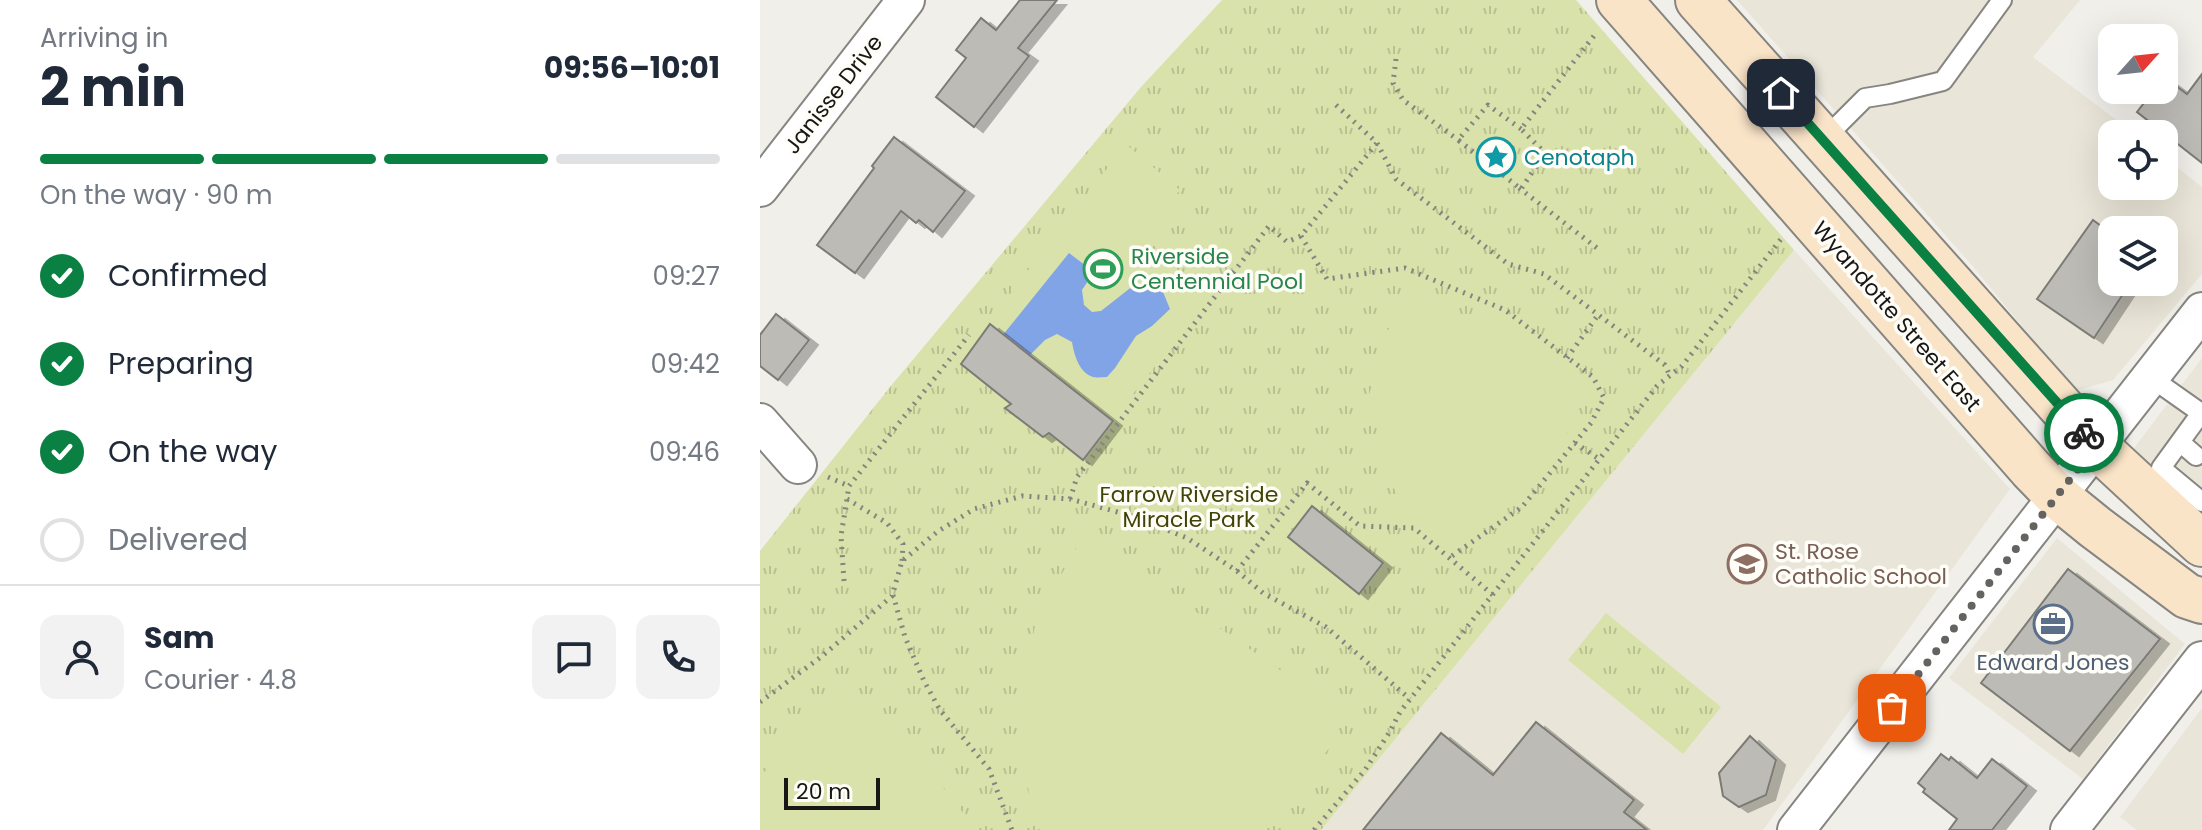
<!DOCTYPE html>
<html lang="en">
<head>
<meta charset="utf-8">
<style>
  body { margin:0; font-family:Poppins,sans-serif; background:#f2f2f3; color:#1f2937; height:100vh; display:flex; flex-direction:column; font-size:30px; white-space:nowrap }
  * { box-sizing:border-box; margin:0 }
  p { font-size:26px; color:#747a83 }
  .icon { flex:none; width:44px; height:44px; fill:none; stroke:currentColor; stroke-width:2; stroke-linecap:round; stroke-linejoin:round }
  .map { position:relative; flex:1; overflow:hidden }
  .panel { display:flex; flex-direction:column; background:#fff; width:760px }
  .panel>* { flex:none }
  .needle { width:52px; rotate:63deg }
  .fabs { position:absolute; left:1338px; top:24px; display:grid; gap:16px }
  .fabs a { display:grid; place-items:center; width:80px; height:80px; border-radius:16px; background:#fff; box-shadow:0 8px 32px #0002; font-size:40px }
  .scale { position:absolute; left:24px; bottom:20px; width:96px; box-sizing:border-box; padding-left:8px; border:4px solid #181715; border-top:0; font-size:22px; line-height:28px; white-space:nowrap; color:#181715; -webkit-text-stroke:6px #fefdf7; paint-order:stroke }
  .pin { position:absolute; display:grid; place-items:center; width:68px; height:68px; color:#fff; margin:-34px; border-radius:16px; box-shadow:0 4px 12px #0006 }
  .courier { position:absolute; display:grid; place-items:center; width:80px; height:80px; margin:-40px; border:6px solid #0b8043; border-radius:50%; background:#fff; color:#222; box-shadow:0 2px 10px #0007 }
  .head em { font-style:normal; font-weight:700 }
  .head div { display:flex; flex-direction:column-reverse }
  .head { display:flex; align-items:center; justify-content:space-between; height:136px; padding:0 40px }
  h1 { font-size:52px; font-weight:700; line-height:60px }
  .bar { display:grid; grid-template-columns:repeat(4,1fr); gap:12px 8px; align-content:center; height:96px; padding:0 40px }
  .bar i { height:10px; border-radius:6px; background:#e0e1e3 }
  .bar .selected { background:#0b8043 }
  .bar p { grid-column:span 4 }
  .line { display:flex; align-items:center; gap:20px; padding:0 40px; border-top:2px solid #e0e1e3 }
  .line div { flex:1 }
  .round { display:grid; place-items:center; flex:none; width:84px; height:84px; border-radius:16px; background:#f2f2f3 }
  ol { padding:0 40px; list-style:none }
  li { display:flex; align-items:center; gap:24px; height:88px }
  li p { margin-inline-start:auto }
  li .icon { padding:8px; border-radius:50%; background:#0b8043; color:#fff; stroke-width:4 }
  li:last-child { color:#747a83 }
  li i { width:44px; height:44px; border:4px solid #e0e1e3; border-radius:50% }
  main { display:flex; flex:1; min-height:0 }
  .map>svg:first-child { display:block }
</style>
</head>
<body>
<main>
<section class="panel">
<div class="head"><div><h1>2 min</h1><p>Arriving in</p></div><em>09:56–10:01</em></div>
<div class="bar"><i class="selected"></i><i class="selected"></i><i class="selected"></i><i></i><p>On the way · 90 m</p></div>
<ol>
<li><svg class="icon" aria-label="check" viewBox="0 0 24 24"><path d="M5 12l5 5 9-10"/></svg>Confirmed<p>09:27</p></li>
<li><svg class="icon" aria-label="check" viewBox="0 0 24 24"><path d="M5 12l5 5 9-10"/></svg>Preparing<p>09:42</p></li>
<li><svg class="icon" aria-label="check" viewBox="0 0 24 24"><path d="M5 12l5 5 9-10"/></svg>On the way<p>09:46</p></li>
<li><i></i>Delivered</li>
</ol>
<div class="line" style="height:144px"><a class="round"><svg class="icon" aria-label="person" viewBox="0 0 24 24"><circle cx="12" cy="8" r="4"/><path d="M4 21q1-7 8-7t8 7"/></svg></a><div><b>Sam</b><p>Courier · 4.8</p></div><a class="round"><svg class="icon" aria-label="chat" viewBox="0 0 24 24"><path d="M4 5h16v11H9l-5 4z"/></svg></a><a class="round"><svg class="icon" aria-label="phone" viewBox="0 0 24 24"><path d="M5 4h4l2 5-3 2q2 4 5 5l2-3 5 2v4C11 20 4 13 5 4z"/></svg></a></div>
</section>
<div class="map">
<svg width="1442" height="830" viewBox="0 0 1442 830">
  <defs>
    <pattern id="park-tufts" width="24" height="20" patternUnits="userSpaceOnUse" patternTransform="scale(2)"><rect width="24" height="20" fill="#d8e2aa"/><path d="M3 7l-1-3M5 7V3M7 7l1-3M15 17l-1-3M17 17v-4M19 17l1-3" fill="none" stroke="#b9c191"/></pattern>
    <filter id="shadow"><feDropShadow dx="9" dy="5" stdDeviation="0" flood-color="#0004"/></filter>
  </defs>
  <rect width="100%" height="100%" fill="#f1efea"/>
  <!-- built -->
  <path fill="#e9e5d8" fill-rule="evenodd" d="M977 0H1320L1273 57 1375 134H1352V186H1404V157L1442 187V274L1353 380 1315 391 1210 263ZM1352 230H1404V282H1352Z
    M1034 250 1250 489 1003 830H561Z
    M1442 358V522L1365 460Z
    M1297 538 1425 644 1323 779 1189 678Z
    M1442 708V830H1377L1360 817Z"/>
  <!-- park -->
  <path fill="url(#park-tufts)" d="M462 0H816L1034 250 561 830H0V551L130 387 381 87Z
    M846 613 961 707 923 754 808 660Z"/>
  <!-- garden -->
  <path fill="#d8e2aa" d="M366 144 420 190 382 241 451 296 345 429 218 335Z
    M653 300 740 329 812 391 816 421 762 495 678 548 629 482 609 395 627 331Z
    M324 534 573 707 580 735 502 830H280L272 814 258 717 276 620Z
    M81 685 146 741 217 830H0V777Z"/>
  <!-- water -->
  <path fill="#80a4e6" d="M309 253 334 272 322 290 324 305 332 312 341 311 369 289 385 281 401 287 410 309 392 326 376 336 355 368 347 377C342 377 337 378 333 377 319 373 314 354 312 342L297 334 285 340 268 357 242 336Z"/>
  <!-- building -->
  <path fill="#bdbbb6" stroke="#7c7b76" stroke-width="2" filter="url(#shadow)" d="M260 0H297L258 48 269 56 214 127 176 97 206 58 196 50 221 18 236 30Z
    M1442 74V163L1377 112 1394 90H1404V77L1427 94Z
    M134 137 205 191 173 232 159 220 156 223 141 211 95 273 57 245 114 168 112 166Z
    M1333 220 1352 234V282H1371L1334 338 1277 299Z
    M16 314 49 340 18 380 0 366V335Z
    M230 324 353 421 323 460 289 433 283 437 245 408 251 404 201 364Z
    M552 506 623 563 599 594 528 537Z
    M1308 569 1400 639 1310 751 1221 683Z
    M776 722 874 800 864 812 887 830H603L681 733 733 775Z
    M990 736 1016 760 1006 795 979 807 963 796 959 773Z
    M1181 754 1189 760 1191 757 1217 778 1232 759 1267 786 1232 830H1189L1197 819 1163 792 1165 789 1158 783Z"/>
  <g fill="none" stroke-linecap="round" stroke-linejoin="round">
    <defs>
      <path id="lane" d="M1063 140 1105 98 1130 94 1183 81 1242 0
        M1390 377 1441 413 1401 468 1442 502
        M1420 442 1436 456"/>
      <path id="street" d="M0 188 146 0
        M0 422 38 465
        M1036 830 1442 311
        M1309 830 1442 660"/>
      <path id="secondary" d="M859 0 1271 469 1298 497 1335 527 1427 596 1442 601
        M938 0 1336 446 1442 544"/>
    </defs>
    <!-- lane casing -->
    <use href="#lane" stroke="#878580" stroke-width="22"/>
    <!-- street casing -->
    <use href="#street" stroke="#878580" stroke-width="40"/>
    <!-- secondary casing -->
    <use href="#secondary" stroke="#878580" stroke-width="48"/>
    <!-- path -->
    <path stroke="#868481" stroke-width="5" stroke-dasharray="2 6" stroke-linecap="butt" d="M636 59 633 83 643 100 701 142
      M576 105 617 143 636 179 748 264 784 274 905 365 910 376
      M761 129 728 105 698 140 761 189 785 153 761 129 837 32
      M759 188 837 248
      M541 236 567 279 645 268 745 310 833 377 844 398 831 423 762 507 689 558
      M807 358 838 315
      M815 443 839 459
      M68 477 89 486
      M87 499 127 523 143 544 142 562
      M310 499 317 477 509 226 527 242 541 236 617 143
      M477 571 547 483 600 526 654 528 733 595
      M84 581 81 536 89 486 209 335
      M133 595 145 637 164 681 180 710 229 769 252 830
      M0 702 61 657 132 596 142 561 177 532 214 509 262 496 310 499 372 516 427 538 477 571 503 593 566 627 650 699
      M554 830 605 770 629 733 640 712 897 386 922 366 1021 239"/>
    <!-- lane -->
    <use href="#lane" stroke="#fff" stroke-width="18"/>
    <!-- street -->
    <use href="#street" stroke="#fff" stroke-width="36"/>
    <!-- secondary -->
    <use href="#secondary" stroke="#fae4c8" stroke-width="44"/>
  </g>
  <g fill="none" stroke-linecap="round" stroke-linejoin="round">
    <!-- done -->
    <path stroke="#646360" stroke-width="8" stroke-dasharray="0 14.4" d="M1132 708 1336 446 1324 433"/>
    <!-- route -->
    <path stroke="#0b8043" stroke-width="10" d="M1021 93 1324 433"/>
  </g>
  <!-- icons -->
  <defs>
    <symbol id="sight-ring" viewBox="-11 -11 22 22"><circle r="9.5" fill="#fefdf7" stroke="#0f9aa8" stroke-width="1.5"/><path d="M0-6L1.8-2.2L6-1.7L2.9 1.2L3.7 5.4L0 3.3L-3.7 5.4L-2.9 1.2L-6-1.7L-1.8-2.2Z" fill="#0f9aa8"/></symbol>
    <symbol id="stadium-ring" viewBox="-11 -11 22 22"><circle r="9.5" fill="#fefdf7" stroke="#2e9e5b" stroke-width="1.5"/><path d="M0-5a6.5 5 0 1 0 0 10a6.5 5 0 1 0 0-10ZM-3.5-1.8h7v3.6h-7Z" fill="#2e9e5b"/></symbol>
    <symbol id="school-ring" viewBox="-11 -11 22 22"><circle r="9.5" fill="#fefdf7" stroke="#8d6e63" stroke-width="1.5"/><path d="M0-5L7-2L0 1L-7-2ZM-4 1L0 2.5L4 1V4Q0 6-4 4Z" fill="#8d6e63"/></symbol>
    <symbol id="office-ring" viewBox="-11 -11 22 22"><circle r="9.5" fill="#fefdf7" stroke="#5c6f8a" stroke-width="1.5"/><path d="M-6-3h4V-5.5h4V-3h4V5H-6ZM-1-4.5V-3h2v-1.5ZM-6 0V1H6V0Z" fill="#5c6f8a"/></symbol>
  </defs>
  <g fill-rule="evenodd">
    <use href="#sight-ring" x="714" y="135" width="44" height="44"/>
    <use href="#stadium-ring" x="321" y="247" width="44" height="44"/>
    <use href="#school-ring" x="965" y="542" width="44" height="44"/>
    <use href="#office-ring" x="1271" y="602" width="44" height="44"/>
  </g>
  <g text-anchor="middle" stroke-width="7" stroke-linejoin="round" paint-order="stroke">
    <!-- street labels -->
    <g font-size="22" fill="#181715" stroke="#fefdf7">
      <text transform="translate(73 94) rotate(-52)" y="8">Janisse Drive</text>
      <text transform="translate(1137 316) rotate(49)" y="8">Wyandotte Street East</text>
    </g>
    <!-- culture labels -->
    <g font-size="22" fill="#0d838f" stroke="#fefdf7" text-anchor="start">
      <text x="764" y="165">Cenotaph</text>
    </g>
    <!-- leisure labels -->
    <g font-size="22" fill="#27864d" stroke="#fefdf7" text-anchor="start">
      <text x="371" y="264">Riverside<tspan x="371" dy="25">Centennial Pool</tspan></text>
    </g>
    <!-- park labels -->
    <g font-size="22" fill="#3f4506" stroke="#fefdf7">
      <text x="429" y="502">Farrow Riverside<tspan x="429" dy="25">Miracle Park</tspan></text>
    </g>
    <!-- education labels -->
    <g font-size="22" fill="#785e54" stroke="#fefdf7" text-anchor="start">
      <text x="1015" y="559">St. Rose<tspan x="1015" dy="25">Catholic School</tspan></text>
    </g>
    <!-- service labels -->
    <g font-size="22" fill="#4e5e75" stroke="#fefdf7">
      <text x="1293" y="670">Edward Jones</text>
    </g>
  </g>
</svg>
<div class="fabs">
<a><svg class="needle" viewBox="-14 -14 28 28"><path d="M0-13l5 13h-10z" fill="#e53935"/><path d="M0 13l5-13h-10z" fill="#747a83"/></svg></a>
<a><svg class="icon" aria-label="locate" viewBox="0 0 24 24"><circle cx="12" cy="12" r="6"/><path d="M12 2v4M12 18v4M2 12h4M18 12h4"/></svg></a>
<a><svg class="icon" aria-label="layers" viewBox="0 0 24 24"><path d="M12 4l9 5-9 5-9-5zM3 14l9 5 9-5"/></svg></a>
</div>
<div class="scale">20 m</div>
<div class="pin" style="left:1132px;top:708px;background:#ea580c"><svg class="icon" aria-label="bag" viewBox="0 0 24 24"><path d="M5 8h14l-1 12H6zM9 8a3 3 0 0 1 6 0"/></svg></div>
<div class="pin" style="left:1021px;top:93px;background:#1f2937"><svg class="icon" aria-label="home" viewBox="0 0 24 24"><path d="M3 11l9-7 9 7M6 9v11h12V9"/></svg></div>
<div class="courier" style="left:1324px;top:433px"><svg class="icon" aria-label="bike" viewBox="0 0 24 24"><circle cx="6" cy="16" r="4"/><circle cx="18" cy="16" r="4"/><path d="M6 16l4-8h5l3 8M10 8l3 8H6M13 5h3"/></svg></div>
</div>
</main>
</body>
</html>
